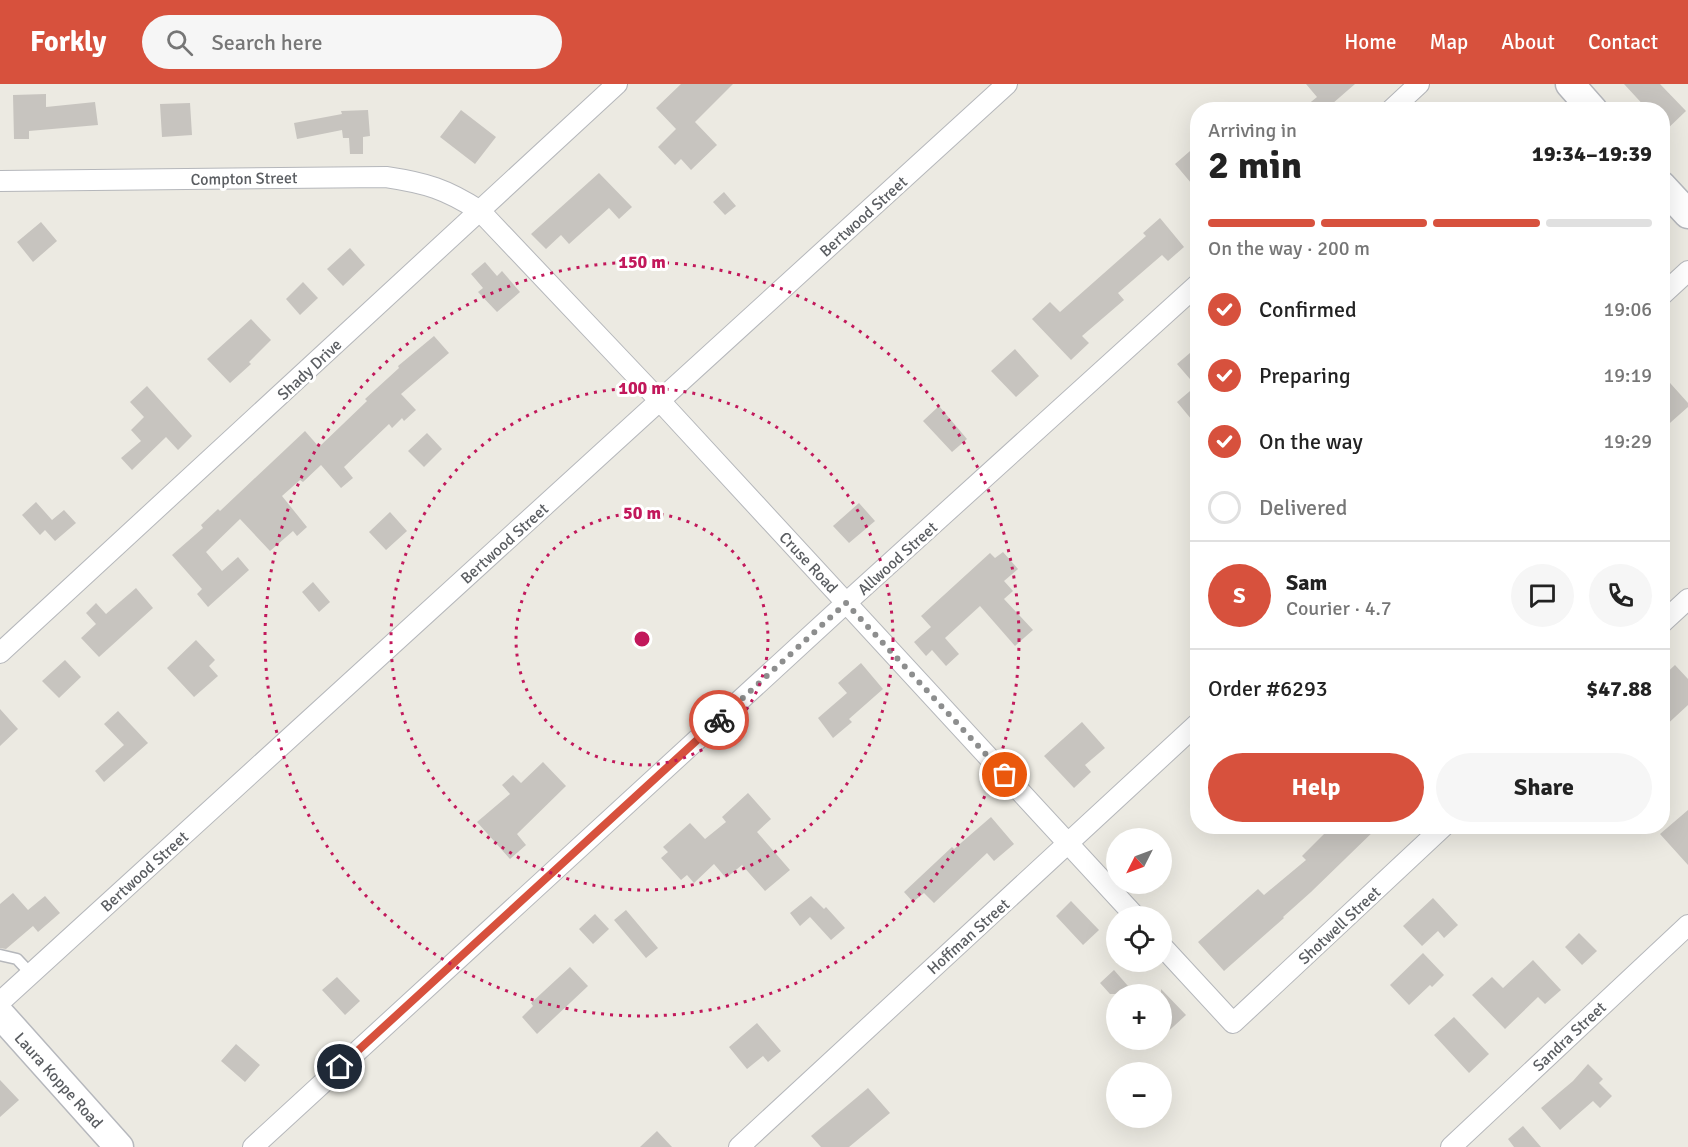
<!DOCTYPE html>
<html lang="en">
<head>
<meta charset="utf-8">
<style>
  body { margin:0; font-family:Signika,sans-serif; background:#f6f6f6; color:#222; height:100vh; display:flex; flex-direction:column; font-size:22px; white-space:nowrap }
  * { box-sizing:border-box; margin:0 }
  p { font-size:20px; color:#767676 }
  .icon { flex:none; width:33px; height:33px; fill:none; stroke:currentColor; stroke-width:2; stroke-linecap:round; stroke-linejoin:round }
  .map { position:relative; flex:1; overflow:hidden }
  .details { position:absolute; left:1190px; top:18px; width:480px; height:732px; display:flex; flex-direction:column; background:#fff; border-radius:24px; box-shadow:0 6px 24px #0002 }
  .details>* { flex:none }
  .needle { width:39px; rotate:228deg }
  .controls { position:absolute; left:1106px; top:744px; display:grid; gap:12px }
  .controls a { display:grid; place-items:center; width:66px; height:66px; border-radius:50%; background:#fff; box-shadow:0 6px 24px #0002; font-size:30px }
  .pin { position:absolute; display:grid; place-items:center; width:51px; height:51px; color:#fff; margin:-26px; border:3px solid #fff; border-radius:50%; box-shadow:0 2px 6px #0007 }
  .courier { position:absolute; display:grid; place-items:center; width:60px; height:60px; margin:-30px; border:4px solid #d7513d; border-radius:50%; background:#fff; color:#222; box-shadow:0 2px 8px #0007 }
  .overview em { font-style:normal; font-weight:800 }
  .overview div { display:flex; flex-direction:column-reverse }
  .overview { display:flex; align-items:center; justify-content:space-between; height:102px; padding:0 18px }
  h1 { font-size:39px; font-weight:800; line-height:45px }
  .bar { display:grid; grid-template-columns:repeat(4,1fr); gap:9px 6px; align-content:center; height:72px; padding:0 18px }
  .bar i { height:8px; border-radius:4px; background:#e0e0e0 }
  .bar .current { background:#d7513d }
  .bar p { grid-column:span 4 }
  .line { display:flex; align-items:center; gap:15px; padding:0 18px; border-top:2px solid #e0e0e0 }
  .line div { flex:1 }
  .round { display:grid; place-items:center; flex:none; width:63px; height:63px; border-radius:32px; background:#f6f6f6 }
  ol { padding:0 18px; list-style:none }
  li { display:flex; align-items:center; gap:18px; height:66px }
  li p { margin-inline-start:auto }
  li .icon { padding:6px; border-radius:50%; background:#d7513d; color:#fff; stroke-width:4 }
  li:last-child { color:#767676 }
  li i { width:33px; height:33px; border:3px solid #e0e0e0; border-radius:50% }
  .cta { display:flex; gap:12px; margin-top:auto; padding:12px 18px }
  .cta a { flex:1; height:69px; border-radius:36px; background:#d7513d; color:#fff; font-size:24px; font-weight:800; line-height:69px; text-align:center }
  .cta a+a { background:#f6f6f6; color:#222 }
  header { display:flex; align-items:center; gap:36px; box-sizing:border-box; height:84px; padding:0 30px; background:#d7513d; color:#fff }
  header strong { font-size:28px }
  nav { display:flex; gap:33px; margin-inline-start:auto; font-size:21px }
  .search { width:420px; height:54px; background:#f6f6f6; display:flex; align-items:center; gap:15px; box-sizing:border-box; padding:0 21px; border-radius:33px; color:#767676; font-size:22px }
  .map>svg:first-child { display:block }
</style>
</head>
<body>
<header>
<strong>Forkly</strong>
<div class="search"><svg class="icon" aria-label="search" viewBox="0 0 24 24"><circle cx="10" cy="10" r="6"/><path d="M15 15l6 6"/></svg>Search here</div>
<nav><a>Home</a><a>Map</a><a>About</a><a>Contact</a></nav>
</header>
<div class="map">
<svg width="1688" height="1063" viewBox="0 0 1688 1063">
  <rect width="100%" height="100%" fill="#eceae2"/>
  <!-- building -->
  <path fill="#c7c4bf" d="M681 0H733L695 38 717 61 691 86 681 75 675 81 658 63 676 45 656 24Z
    M1306 0H1355L1325 26H1301L1317 13Z
    M1624 0H1660L1686 27 1662 50V26H1648Z
    M46 10V23L95 18 98 41 29 47V55H14L13 11Z
    M190 19 192 51 162 53 160 20Z
    M368 26 370 52 363 53V70H350L349 54H343L342 46 297 55 294 39 342 30 341 27Z
    M461 26 496 53 475 80 440 53Z
    M1197 61V106L1175 80Z
    M599 89 632 123 619 135 609 124 569 160 561 151 546 165 531 150Z
    M724 108 736 122 725 131 713 118Z
    M1160 134 1184 163 1168 177 1162 171 1118 209 1124 216 1082 252 1089 259 1071 276 1032 235 1050 218 1060 228 1146 152 1143 149Z
    M41 138 57 157 33 178 17 158Z
    M350 164 365 181 343 202 327 185Z
    M485 178 497 192 502 187 520 208 497 228 478 208 483 204 471 190Z
    M303 198 318 214 300 231 286 215Z
    M251 235 271 256 249 278 251 280 230 299 207 275Z
    M434 252 449 269 401 310 416 326 404 337 402 334 392 344 389 340 344 383 353 394 341 404 321 381 303 398 300 396 282 412 307 443 297 452 293 447 270 467 240 435 206 468 222 487 238 473 249 486 208 523 197 510 202 505 172 471 203 444 201 441 218 425 220 427 305 347 319 363 367 317 365 315 399 284 398 282Z
    M1197 263V342L1177 318 1196 302 1177 280Z
    M1015 265 1039 292 1016 313 991 287Z
    M1662 290 1688 319V323L1662 346Z
    M147 302 192 352 178 366 166 353 132 386 121 374 141 357 131 346 144 333 130 318Z
    M939 322 967 355 952 368 923 337Z
    M427 349 442 365 424 383 408 367Z
    M36 418 52 436 64 426 76 439 55 457 45 446 40 451 22 431Z
    M859 419 875 437 849 459 833 442Z
    M390 428 407 447 386 466 369 448Z
    M1003 468 1018 485 1004 497 1013 507 1004 515 1033 546 1015 562 980 522 945 554 959 570 946 582 932 566 926 572 914 558 931 543 921 532 990 469 995 474Z
    M313 498 330 518 319 528 302 508Z
    M136 504 153 524 99 573 81 554 96 540 86 529 96 519 106 530Z
    M196 556 215 576 209 582 218 592 194 613 167 584Z
    M65 576 81 593 59 614 42 597Z
    M861 579 883 605 849 635 852 638 833 654 818 634 847 609 838 599Z
    M1675 581 1688 595V621L1662 645V593Z
    M0 625 18 645 0 662Z
    M118 627 148 659 104 698 95 687 124 661 104 640Z
    M1082 638 1105 664 1085 681 1091 688 1074 704 1044 672Z
    M543 678 566 702 517 750 526 761 510 775 477 738 510 710 502 701 513 691 521 699Z
    M748 709 771 735 757 748 790 786 765 807 742 781 726 794 714 780 694 799 687 791 681 796 661 774 668 768 663 763 690 739 705 755 726 738 722 733Z
    M1688 726V781L1660 750Z
    M991 733 1014 760 994 777 987 769 934 819 924 809 913 818 904 808 952 763 954 765Z
    M1332 742H1379L1311 808 1283 833 1284 834 1224 887 1198 858 1258 805 1264 811 1306 776 1302 772Z
    M13 809 28 826 45 812 60 829 38 848 33 842 6 865 0 864V820Z
    M811 812 824 825 826 823 845 844 831 856 810 833 800 842 790 829Z
    M1433 814 1458 841 1444 854 1438 847 1422 862 1403 842Z
    M1071 817 1099 846 1083 861 1056 832Z
    M626 826 658 864 646 874 614 836Z
    M595 830 609 845 593 860 579 845Z
    M1579 849 1597 867 1582 881 1565 863Z
    M1423 869 1444 891 1432 903 1430 901 1409 921 1390 901Z
    M1533 876 1561 906 1545 920 1538 913 1505 945 1472 911 1492 893 1503 904Z
    M570 883 588 902 537 950 522 933 533 922 531 919Z
    M1114 886 1135 910H1110L1100 899Z
    M337 893 360 917 345 931 322 906Z
    M1161 905 1186 931 1161 954Z
    M1454 933 1489 970 1469 989 1434 951Z
    M757 939 781 967 768 978 763 972 747 985 729 963Z
    M236 960 260 981 245 998 221 977Z
    M1588 980 1603 995 1599 999 1612 1012 1600 1024 1593 1017 1560 1046 1541 1024 1573 997Z
    M0 996 19 1016 0 1033Z
    M868 1004 890 1029 849 1063H821L811 1052Z
    M1523 1042 1541 1063H1514L1508 1055Z
    M657 1047 672 1063H640Z"/>
  <g fill="none" stroke-linecap="round" stroke-linejoin="round">
    <defs>
      <path id="lane" d="M0 871 17 875 31 890"/>
      <path id="street" d="M1391 26 1419 0
        M0 97 386 93C426 99 446 105 480 127L660 317 1135 832
        M1662 211 1688 187
        M1662 539 1688 515
        M0 569 617 0
        M1161 861 1233 939 1444 742
        M0 918 1007 0
        M253 1063 846 519 1197 201
        M739 1063 1197 640
        M1451 1063 1688 841"/>
      <path id="secondary" d="M1570 0 1593 26
        M1662 102 1688 130
        M0 930 119 1063"/>
    </defs>
    <!-- lane casing -->
    <use href="#lane" stroke="#b5b7bb" stroke-width="13"/>
    <!-- street casing -->
    <use href="#street" stroke="#b5b7bb" stroke-width="22"/>
    <!-- secondary casing -->
    <use href="#secondary" stroke="#b6b8bd" stroke-width="31"/>
    <!-- lane -->
    <use href="#lane" stroke="#fff" stroke-width="10"/>
    <!-- street -->
    <use href="#street" stroke="#fff" stroke-width="20"/>
    <!-- secondary -->
    <use href="#secondary" stroke="#fff" stroke-width="28"/>
  </g>
  <g fill="none" stroke-linecap="round" stroke-linejoin="round">
    <!-- done -->
    <path stroke="#8d8e8e" stroke-width="6" stroke-dasharray="0 10.8" d="M719 636 846 519 1005 691"/>
    <!-- route -->
    <path stroke="#d7513d" stroke-width="8" d="M340 983 719 636"/>
  </g>
  <!-- distance rings -->
  <g fill="none" stroke="#c2185b" stroke-width="3" stroke-dasharray="3 6">
    <circle cx="642" cy="555" r="126"/>
    <circle cx="642" cy="555" r="251"/>
    <circle cx="642" cy="555" r="377"/>
  </g>
  <g text-anchor="middle" stroke-width="6" stroke-linejoin="round" paint-order="stroke">
    <!-- street labels -->
    <g font-size="16" fill="#5a5d61" stroke="#fff">
      <text transform="translate(244 94) rotate(-1)" y="6">Compton Street</text>
      <text transform="translate(863 132) rotate(-42)" y="6">Bertwood Street</text>
      <text transform="translate(309 285) rotate(-43)" y="6">Shady Drive</text>
      <text transform="translate(504 459) rotate(-42)" y="6">Bertwood Street</text>
      <text transform="translate(897 474) rotate(-42)" y="6">Allwood Street</text>
      <text transform="translate(809 478) rotate(47)" y="6">Cruse Road</text>
      <text transform="translate(144 787) rotate(-42)" y="6">Bertwood Street</text>
      <text transform="translate(1339 841) rotate(-43)" y="6">Shotwell Street</text>
      <text transform="translate(968 852) rotate(-42)" y="6">Hoffman Street</text>
      <text transform="translate(1569 952) rotate(-43)" y="6">Sandra Street</text>
      <text transform="translate(59 996) rotate(48)" y="6">Laura Koppe Road</text>
    </g>
  </g>
  <circle cx="642" cy="555" r="9" fill="#c2185b" stroke="#fff" stroke-width="3"/>
  <g font-size="18" text-anchor="middle" font-weight="bold" fill="#c2185b" stroke="#fff" stroke-width="6" stroke-linejoin="round" paint-order="stroke">
    <text x="642" y="184">150 m</text>
    <text x="642" y="310">100 m</text>
    <text x="642" y="435">50 m</text>
  </g>
</svg>
<div class="controls">
<a><svg class="needle" viewBox="-14 -14 28 28"><path d="M0-13l5 13h-10z" fill="#e53935"/><path d="M0 13l5-13h-10z" fill="#767676"/></svg></a>
<a><svg class="icon" aria-label="locate" viewBox="0 0 24 24"><circle cx="12" cy="12" r="6"/><path d="M12 2v4M12 18v4M2 12h4M18 12h4"/></svg></a>
<a>+</a>
<a>−</a>
</div>
<div class="pin" style="left:1005px;top:691px;background:#ea580c"><svg class="icon" aria-label="bag" viewBox="0 0 24 24"><path d="M5 8h14l-1 12H6zM9 8a3 3 0 0 1 6 0"/></svg></div>
<div class="pin" style="left:340px;top:983px;background:#1f2937"><svg class="icon" aria-label="home" viewBox="0 0 24 24"><path d="M3 11l9-7 9 7M6 9v11h12V9"/></svg></div>
<div class="courier" style="left:719px;top:636px"><svg class="icon" aria-label="bike" viewBox="0 0 24 24"><circle cx="6" cy="16" r="4"/><circle cx="18" cy="16" r="4"/><path d="M6 16l4-8h5l3 8M10 8l3 8H6M13 5h3"/></svg></div>
<section class="details">
<div class="overview"><div><h1>2 min</h1><p>Arriving in</p></div><em>19:34–19:39</em></div>
<div class="bar"><i class="current"></i><i class="current"></i><i class="current"></i><i></i><p>On the way · 200 m</p></div>
<ol>
<li><svg class="icon" aria-label="check" viewBox="0 0 24 24"><path d="M5 12l5 5 9-10"/></svg>Confirmed<p>19:06</p></li>
<li><svg class="icon" aria-label="check" viewBox="0 0 24 24"><path d="M5 12l5 5 9-10"/></svg>Preparing<p>19:19</p></li>
<li><svg class="icon" aria-label="check" viewBox="0 0 24 24"><path d="M5 12l5 5 9-10"/></svg>On the way<p>19:29</p></li>
<li><i></i>Delivered</li>
</ol>
<div class="line" style="height:108px"><b class="round" style="background:#d7513d;color:#fff">S</b><div><b>Sam</b><p>Courier · 4.7</p></div><a class="round"><svg class="icon" aria-label="chat" viewBox="0 0 24 24"><path d="M4 5h16v11H9l-5 4z"/></svg></a><a class="round"><svg class="icon" aria-label="phone" viewBox="0 0 24 24"><path d="M5 4h4l2 5-3 2q2 4 5 5l2-3 5 2v4C11 20 4 13 5 4z"/></svg></a></div>
<div class="line" style="height:78px"><div>Order #6293</div><b>$47.88</b></div>
<div class="cta"><a>Help</a><a>Share</a></div>
</section>
</div>
</body>
</html>
